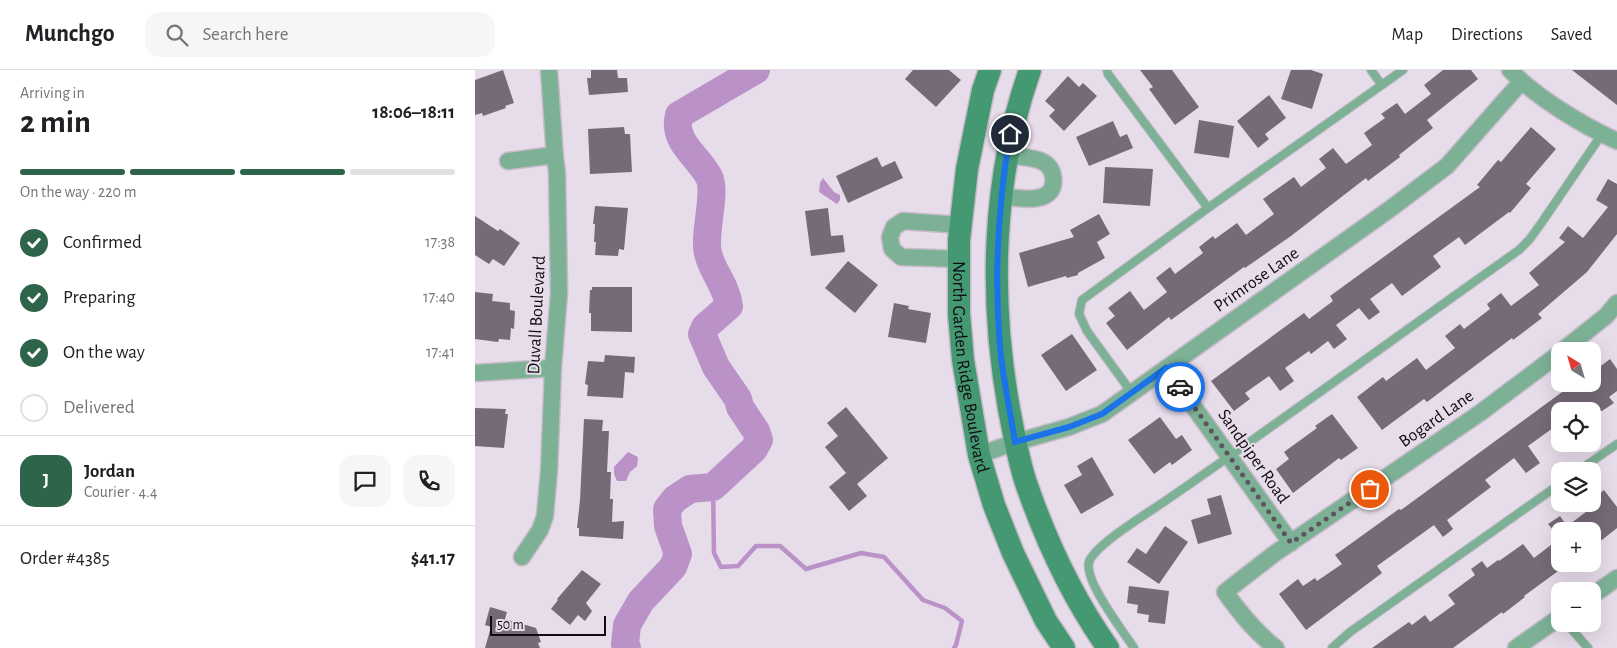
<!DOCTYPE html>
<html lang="en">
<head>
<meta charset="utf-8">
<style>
  body { margin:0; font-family:"Alegreya Sans",sans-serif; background:#f6f6f6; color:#202124; height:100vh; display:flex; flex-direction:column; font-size:19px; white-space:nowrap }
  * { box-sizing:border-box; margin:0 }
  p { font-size:16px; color:#757577 }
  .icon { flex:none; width:28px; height:28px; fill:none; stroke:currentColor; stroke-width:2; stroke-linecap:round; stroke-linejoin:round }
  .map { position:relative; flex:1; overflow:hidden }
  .panel { display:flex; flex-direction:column; background:#fff; width:475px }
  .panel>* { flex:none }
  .needle { width:32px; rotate:323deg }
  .buttons { position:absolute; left:1076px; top:272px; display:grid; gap:10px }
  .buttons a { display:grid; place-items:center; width:50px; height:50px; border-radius:10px; background:#fff; box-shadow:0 5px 20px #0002; font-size:25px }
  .scale { position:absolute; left:15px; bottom:12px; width:116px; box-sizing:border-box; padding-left:5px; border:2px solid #100c11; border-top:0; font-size:14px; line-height:18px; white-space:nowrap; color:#100c11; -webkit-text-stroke:4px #e7dcea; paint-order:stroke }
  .pin { position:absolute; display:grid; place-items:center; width:42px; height:42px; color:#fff; margin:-21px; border:2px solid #fff; border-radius:50%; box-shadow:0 1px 5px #0007 }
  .courier { position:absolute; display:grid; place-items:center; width:50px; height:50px; margin:-25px; border:4px solid #1a73e8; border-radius:50%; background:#fff; color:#222; box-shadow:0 1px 6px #0007 }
  .overview em { font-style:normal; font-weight:700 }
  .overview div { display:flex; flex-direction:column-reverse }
  .overview { display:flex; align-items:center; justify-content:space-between; height:85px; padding:0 20px }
  h1 { font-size:32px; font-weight:700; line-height:38px }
  .bar { display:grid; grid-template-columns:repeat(4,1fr); gap:8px 5px; align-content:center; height:60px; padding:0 20px }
  .bar i { height:6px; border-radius:4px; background:#e0e0e0 }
  .bar .on { background:#2d644a }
  .bar p { grid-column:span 4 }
  .line { display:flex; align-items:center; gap:12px; padding:0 20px; border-top:1px solid #e0e0e0 }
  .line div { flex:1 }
  .round { display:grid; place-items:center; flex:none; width:52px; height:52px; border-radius:15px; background:#f6f6f6 }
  ol { padding:0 20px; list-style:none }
  li { display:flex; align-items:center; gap:15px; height:55px }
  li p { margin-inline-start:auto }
  li .icon { padding:5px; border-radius:50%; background:#2d644a; color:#fff; stroke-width:4 }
  li:last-child { color:#757577 }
  li i { width:28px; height:28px; border:2px solid #e0e0e0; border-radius:50% }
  header { display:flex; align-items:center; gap:30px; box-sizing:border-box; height:70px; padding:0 25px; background:#fff; border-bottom:1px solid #e0e0e0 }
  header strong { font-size:24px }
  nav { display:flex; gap:28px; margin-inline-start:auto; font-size:18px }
  .search { width:350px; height:45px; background:#f6f6f6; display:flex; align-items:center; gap:12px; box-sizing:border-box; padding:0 18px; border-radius:15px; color:#757577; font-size:19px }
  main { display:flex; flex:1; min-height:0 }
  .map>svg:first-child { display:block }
</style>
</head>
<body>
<header>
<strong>Munchgo</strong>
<div class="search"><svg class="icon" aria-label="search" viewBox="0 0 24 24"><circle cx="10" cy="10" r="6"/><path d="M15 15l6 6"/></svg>Search here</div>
<nav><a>Map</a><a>Directions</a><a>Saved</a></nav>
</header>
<main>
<section class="panel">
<div class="overview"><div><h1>2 min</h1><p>Arriving in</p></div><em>18:06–18:11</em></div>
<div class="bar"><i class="on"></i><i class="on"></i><i class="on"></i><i></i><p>On the way · 220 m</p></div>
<ol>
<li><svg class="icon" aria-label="check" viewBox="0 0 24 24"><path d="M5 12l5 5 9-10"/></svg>Confirmed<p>17:38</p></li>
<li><svg class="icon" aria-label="check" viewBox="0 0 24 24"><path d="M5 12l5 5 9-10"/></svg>Preparing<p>17:40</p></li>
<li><svg class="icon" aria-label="check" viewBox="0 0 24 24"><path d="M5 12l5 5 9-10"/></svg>On the way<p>17:41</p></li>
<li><i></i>Delivered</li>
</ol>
<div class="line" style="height:90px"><b class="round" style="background:#2d644a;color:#fff">J</b><div><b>Jordan</b><p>Courier · 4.4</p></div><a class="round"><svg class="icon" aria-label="chat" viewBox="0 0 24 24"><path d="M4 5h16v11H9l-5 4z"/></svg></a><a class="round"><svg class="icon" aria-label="phone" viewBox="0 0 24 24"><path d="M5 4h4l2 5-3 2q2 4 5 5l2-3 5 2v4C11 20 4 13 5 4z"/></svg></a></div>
<div class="line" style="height:65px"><div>Order #4385</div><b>$41.17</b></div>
</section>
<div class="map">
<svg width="1142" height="578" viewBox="0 0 1142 578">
  <rect width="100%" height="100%" fill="#e7dcea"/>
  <!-- water -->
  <path fill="#bb92c8" d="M348 108 359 122 365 125V130L362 134 344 122 345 113Z
    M153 382 163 387 162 396 155 402 151 411H142L139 404V397Z"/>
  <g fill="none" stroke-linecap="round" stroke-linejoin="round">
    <!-- stream -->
    <path stroke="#bb92c8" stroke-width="4.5" d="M238 417 239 483 246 497 263 496 281 476H305L331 499 386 483 409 487 448 530 470 538 487 551 481 575 479 578"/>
    <!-- river -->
    <path stroke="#bb92c8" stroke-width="28" d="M152 578 150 574 152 555 166 531 198 497 203 484 193 456 192 439 200 429 215 419 238 417 279 379 284 370 281 361 265 337 263 329 241 297 227 264 230 257 254 236C251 214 237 202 233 183 228 165 242 122 234 107 223 85 197 73 204 45L281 0"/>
  </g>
  <!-- building -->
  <path fill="#756b78" d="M28 0 39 33 30 36 31 38 8 46 7 43 0 45V10Z
    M116 0H142L143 8H152L153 22 114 25 112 8H116Z
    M438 0H474L486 10 461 37 430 9Z
    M665 0H697L724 37 700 55 674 19 678 17Z
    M816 0H836L848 4 837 39 806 29Z
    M968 0H996L1003 9 952 50 958 58 924 85 925 87 893 111 891 108 816 166 770 198 769 197 696 250 694 247 652 280 631 253 640 246 633 238 655 221 669 240 692 222 681 208 695 197 700 204 728 183 724 177 738 166 740 169 762 153 771 165 799 144 788 129 819 107 826 117 851 98 844 89 858 78 871 94 897 75 889 63 910 48 906 44 922 33 930 44 956 24 949 15Z
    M1097 0H1142V35Z
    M593 6 604 17 608 13 622 26 589 61 574 46 580 40 570 31Z
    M794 25 811 48 790 64 794 69 783 78 762 51Z
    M724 50 759 56 754 88 719 83Z
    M638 51 645 67 652 64 658 78 614 96 601 67Z
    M149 57 150 64H155L157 102 115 104 113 59Z
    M1056 57 1081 79 1051 114 1056 118 1035 143 1034 142 990 175 984 167 958 186 966 197 927 226 917 213 895 229 905 242 894 250 884 238 861 255 872 269 859 279 853 271 836 284 834 281 810 298 819 311 805 321 794 306 770 323 775 329 759 341 736 311 829 243 834 249 858 231 855 226 1005 117 1002 115 1023 90 1026 92Z
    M402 87 407 97 420 91 428 108 373 133 361 106Z
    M630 97 678 99 675 136 628 133Z
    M1133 109 1142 114V164L1112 202 1063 244 1067 248 1038 270 1037 268 952 332 949 329 907 360 882 327 908 307 911 311 942 288 951 300 980 278 970 266 985 254 989 259 1015 239 1012 234 1026 223 1036 236 1064 215 1054 203 1090 172 1084 168 1093 156 1108 168 1133 137 1121 130Z
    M120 136 153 138 149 180 144 179 143 186 120 185 121 172H119L120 154H118Z
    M353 138 356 166 368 165 370 182 336 186 330 141Z
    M624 144 635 164 622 172 630 188 603 203V205L592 208 591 206 553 217 544 183 599 167 595 160Z
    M0 146 23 161 25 159 45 173 29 196 18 189 14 194 0 185Z
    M373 191 403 215 380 243 350 218Z
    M117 217H157V262L116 261V243H114L115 220H117Z
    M0 222 18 224 17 231 35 233V240L40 241 39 259 36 258 35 270 24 269 23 272 0 269Z
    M419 233 434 236 433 239 456 243 451 273 413 267Z
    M597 264 622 300 591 321 566 285Z
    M130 285 160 287 159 303 150 302 148 328 112 326 113 315 110 314 113 291 129 292Z
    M1135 289 1142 299V321L1134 327 1139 333 1127 341H1085V367L1078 358 1053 376 1065 393 1051 403 1039 388 1010 410 1016 417 972 450 978 459 968 467 959 455 902 496 907 503 831 560 804 524 823 509 828 516 840 508 842 511 867 494 860 485 924 439 926 440 1098 314H1118V302Z
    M371 337 413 388 382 414 392 426 374 441 354 417 371 403 350 377 363 366 352 353Z
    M0 338 31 339 30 344H33L29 378 0 376Z
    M857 344 883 378 866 390 864 388 818 423 801 399 814 389 809 382 842 358 840 356Z
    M685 347 701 369 707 365 717 380 697 395 695 392 679 404 653 370Z
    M109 349 128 350 127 361H134L132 402H136L135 429H138L137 452 149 451 148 469 104 466V458H102L105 430Z
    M617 387 639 425 606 444 589 415 607 405 602 396Z
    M1129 420 1142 437V458L1118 477V461H1079L1073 454 1085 446 1092 456 1119 436 1117 434 1118 429Z
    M746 425 757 464 723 474 716 450 736 444 732 429Z
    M690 456 713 472 684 514 652 492 662 478 671 484Z
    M1085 468V494H1088L1090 496 1049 526 1050 527 1028 544 1027 542 978 578H897L934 552 937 555 950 545 955 552 980 534 973 525 1000 505 996 499 1007 491 1012 498 1023 490 1024 491 1048 474 1059 488Z
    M107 500 126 514 111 533 117 541 110 551 103 545 95 555 76 539 83 530 82 529Z
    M654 516 694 521 690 554 673 552 674 545 662 543 663 535 652 533Z
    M15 537 32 542 30 549 61 558 66 572 63 573 65 578H10L16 557 10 555Z"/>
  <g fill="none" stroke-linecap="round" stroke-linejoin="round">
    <defs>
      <path id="service" d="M632 0 633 4 733 138
        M896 0 906 14
        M657 323 612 261 604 244 607 230 733 138 928 0
        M1103 401 1142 374
        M1092 554 1113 578
        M659 578C648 561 609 511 614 492 620 474 678 440 696 427 813 346 928 262 1044 180L1054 170 1065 155 1127 64
        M857 578 875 562 1085 414"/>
      <path id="minor" d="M1035 0C1062 28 1107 55 1142 71
        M33 91 80 85
        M526 126C542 128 583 137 578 106 577 100 573 94 566 91 557 87 543 87 532 85
        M484 189 426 187 417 179 415 167 419 157 428 151 486 155
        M1087 281 1131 246 1142 233
        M691 298 816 473
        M0 303 78 298
        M504 385 541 372 594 357 627 344 915 139 972 96 1046 12
        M47 487 65 460 70 446 74 401 78 298 84 223 82 102 80 88 74 0
        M1118 525 1142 508
        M801 578C780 562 765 543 750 522L799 484 1005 343 1085 283
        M1041 578 1085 547"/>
      <g id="secondary">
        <path id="s1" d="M515 0 508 20 492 99 484 170V244L488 290 504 385 519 435 538 483 571 551 589 578"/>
        <path d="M555 0C517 108 514 227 534 339 539 364 543 389 551 413 571 471 597 527 633 578"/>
      </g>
    </defs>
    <!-- service casing -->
    <use href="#service" stroke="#c5bbc7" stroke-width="10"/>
    <!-- minor casing -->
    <use href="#minor" stroke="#c5bbc7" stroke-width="19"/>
    <!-- secondary casing -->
    <use href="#secondary" stroke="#c5bbc7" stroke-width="25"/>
    <!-- service -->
    <use href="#service" stroke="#7db196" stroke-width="8"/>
    <!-- minor -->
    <use href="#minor" stroke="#7db196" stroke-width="16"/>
    <!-- secondary -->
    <use href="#secondary" stroke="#449872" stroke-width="22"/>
  </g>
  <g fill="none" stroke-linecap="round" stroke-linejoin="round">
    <!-- done -->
    <path stroke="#5b555d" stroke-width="5" stroke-dasharray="0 9" d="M705 317 816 473 895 419"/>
    <!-- route -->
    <path stroke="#1a73e8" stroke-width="6" d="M535 64C523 135 519 206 525 277 528 309 535 340 540 372L594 357 627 344 691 298 705 317"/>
  </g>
  <g text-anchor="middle" stroke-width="4" stroke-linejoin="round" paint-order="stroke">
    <!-- street labels -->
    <g font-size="18" fill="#100c11" stroke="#e7dcea">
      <text transform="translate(781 209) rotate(-35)" y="6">Primrose Lane</text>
      <text transform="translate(61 245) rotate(-87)" y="6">Duvall Boulevard</text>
      <text dy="6" stroke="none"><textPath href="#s1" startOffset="301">North Garden Ridge Boulevard</textPath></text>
      <text transform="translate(961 348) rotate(-35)" y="6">Bogard Lane</text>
      <text transform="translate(779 386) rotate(55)" y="6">Sandpiper Road</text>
    </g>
  </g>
</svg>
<div class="buttons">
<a><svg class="needle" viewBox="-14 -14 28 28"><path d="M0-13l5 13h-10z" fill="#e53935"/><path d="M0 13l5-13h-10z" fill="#757577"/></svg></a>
<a><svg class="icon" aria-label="locate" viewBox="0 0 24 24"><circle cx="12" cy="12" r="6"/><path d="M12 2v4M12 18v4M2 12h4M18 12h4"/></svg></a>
<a><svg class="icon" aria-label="layers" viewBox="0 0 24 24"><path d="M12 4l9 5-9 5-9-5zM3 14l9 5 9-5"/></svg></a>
<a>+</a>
<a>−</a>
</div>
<div class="scale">50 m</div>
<div class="pin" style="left:895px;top:419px;background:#ea580c"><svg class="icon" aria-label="bag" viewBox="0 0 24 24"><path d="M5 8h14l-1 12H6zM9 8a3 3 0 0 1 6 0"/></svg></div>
<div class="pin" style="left:535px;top:64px;background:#1f2937"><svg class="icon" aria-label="home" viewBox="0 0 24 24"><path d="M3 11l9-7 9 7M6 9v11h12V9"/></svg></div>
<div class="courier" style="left:705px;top:317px"><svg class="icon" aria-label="car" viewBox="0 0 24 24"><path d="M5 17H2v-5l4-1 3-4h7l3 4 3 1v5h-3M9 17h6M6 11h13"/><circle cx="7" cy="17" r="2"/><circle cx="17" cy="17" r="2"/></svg></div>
</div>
</main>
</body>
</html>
